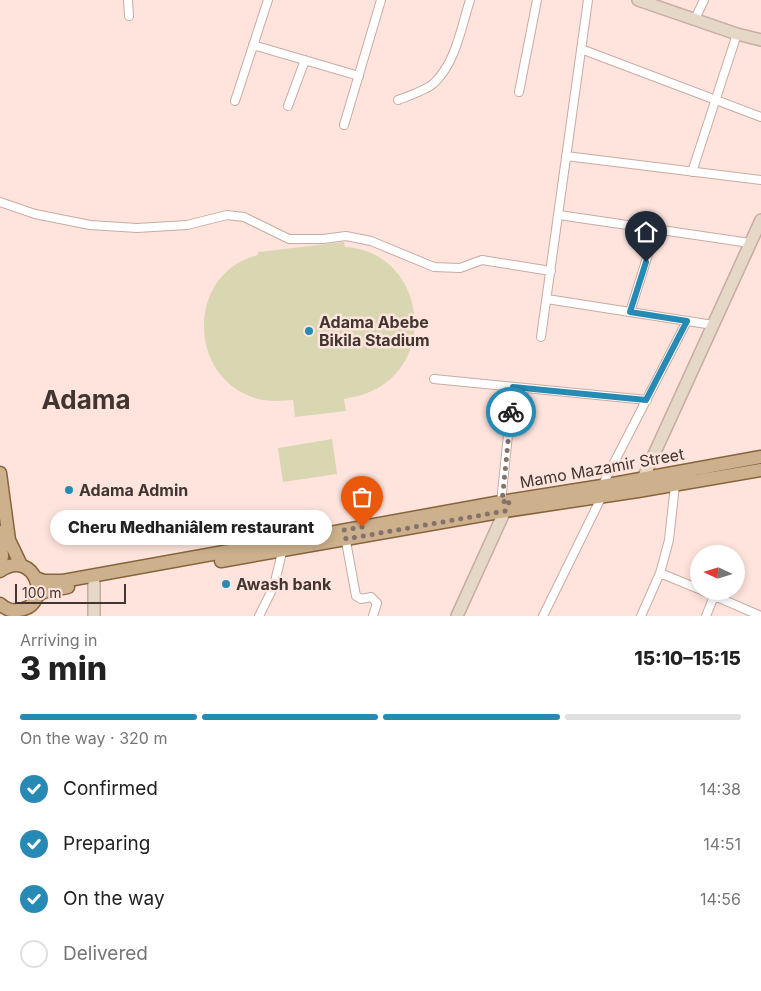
<!DOCTYPE html>
<html lang="en">
<head>
<meta charset="utf-8">
<style>
  body { margin:0; font-family:Inter,sans-serif; background:#f6f6f6; color:#222; height:100vh; display:flex; flex-direction:column; font-size:19px; white-space:nowrap }
  * { box-sizing:border-box; margin:0 }
  p { font-size:16px; color:#767676 }
  .icon { flex:none; width:28px; height:28px; fill:none; stroke:currentColor; stroke-width:2; stroke-linecap:round; stroke-linejoin:round }
  .map { position:relative; height:616px; overflow:hidden }
  .side { display:flex; flex-direction:column; background:#fff; flex:1 }
  .side>* { flex:none }
  .needle { width:32px; rotate:274deg }
  .buttons { position:absolute; left:690px; top:545px; display:grid; gap:10px }
  .buttons a { display:grid; place-items:center; width:55px; height:55px; border-radius:50%; background:#fff; box-shadow:0 2px 8px #0003; font-size:25px }
  .scale { position:absolute; left:15px; bottom:12px; width:111px; box-sizing:border-box; padding-left:5px; border:2px solid #413531; border-top:0; font-size:14px; line-height:18px; white-space:nowrap; color:#413531; -webkit-text-stroke:4px #fee4dd; paint-order:stroke }
  .pin { position:absolute; display:grid; place-items:center; width:42px; height:42px; color:#fff; margin:-51px -21px; border-radius:50% 50% 50% 0; rotate:-45deg; box-shadow:0 0 5px #0007 }
  .pin .icon { rotate:45deg }
  .courier { position:absolute; display:grid; place-items:center; width:50px; height:50px; margin:-25px; border:4px solid #278ab4; border-radius:50%; background:#fff; color:#222; box-shadow:0 1px 6px #0007 }
  .bubble { position:absolute; height:35px; border-radius:18px; background:#fff; box-shadow:0 2px 8px #0003; font-size:16px; font-weight:800; line-height:35px; text-align:center }
  .headline em { font-style:normal; font-weight:800 }
  .headline div { display:flex; flex-direction:column-reverse }
  .headline { display:flex; align-items:center; justify-content:space-between; height:85px; padding:0 20px }
  h1 { font-size:32px; font-weight:800; line-height:38px }
  .bar { display:grid; grid-template-columns:repeat(4,1fr); gap:8px 5px; align-content:center; height:60px; padding:0 20px }
  .bar i { height:6px; border-radius:4px; background:#e0e0e0 }
  .bar .selected { background:#278ab4 }
  .bar p { grid-column:span 4 }
  ol { padding:0 20px; list-style:none }
  li { display:flex; align-items:center; gap:15px; height:55px }
  li p { margin-inline-start:auto }
  li .icon { padding:5px; border-radius:50%; background:#278ab4; color:#fff; stroke-width:4 }
  li:last-child { color:#767676 }
  li i { width:28px; height:28px; border:2px solid #e0e0e0; border-radius:50% }
  .map>svg:first-child { display:block }
</style>
</head>
<body>
<div class="map">
<svg width="761" height="616" viewBox="0 0 761 616">
  <rect width="100%" height="100%" fill="#fee4dd"/>
  <!-- green -->
  <path fill="#d9d7b1" d="M344 242 345 247C414 250 439 340 387 382 374 392 360 396 344 399L346 411 295 417 293 400C280 401 268 402 255 398 186 377 187 272 258 255V252Z
    M332 439 337 474 283 482 278 448Z"/>
  <g fill="none" stroke-linecap="round" stroke-linejoin="round">
    <defs>
      <path id="street" d="M128 0 129 16
        M695 19 704 0
        M253 45 359 76
        M581 49 761 117
        M519 92 537 0
        M398 100C408 96 427 90 434 83 456 62 461 28 470 0
        M235 101 268 0
        M288 106 305 60
        M344 125 381 0
        M566 156 761 180
        M692 172 737 34
        M0 202 35 214 90 225 137 228 187 225 227 215 244 217 289 239H323L346 236 371 241 434 267 460 268 482 260 551 271
        M559 215 750 243
        M547 299 713 325
        M630 312 656 229
        M541 337 588 0
        M434 379 647 400
        M602 486 687 321
        M501 502 513 387
        M345 536 356 596 361 599 371 597 377 603 373 616
        M660 573 699 589
        M703 591 761 616
        M259 616 274 586 283 548
        M543 616 602 496
        M641 616 660 573 669 540 675 485
        M706 616 714 596"/>
      <path id="secondary" d="M638 0 737 34 761 40
        M640 485 761 220
        M94 583V616
        M457 616 508 504"/>
      <path id="primary" d="M0 473 9 540 21 565
        M221 561 505 511 638 491 761 470
        M0 569 2 556 0 532
        M0 571C35 546 55 607 18 610 10 611 6 609 0 604
        M36 578 44 581H63L501 502 602 486 761 457
        M37 596 43 592 68 587"/>
    </defs>
    <!-- street casing -->
    <use href="#street" stroke="#c8aba2" stroke-width="10"/>
    <!-- secondary casing -->
    <use href="#secondary" stroke="#c8aba2" stroke-width="14"/>
    <!-- primary casing -->
    <use href="#primary" stroke="#87643b" stroke-width="15"/>
    <!-- street -->
    <use href="#street" stroke="#fff" stroke-width="8"/>
    <!-- secondary -->
    <use href="#secondary" stroke="#e6d8c6" stroke-width="11"/>
    <!-- primary -->
    <use href="#primary" stroke="#cdb18c" stroke-width="12"/>
  </g>
  <g fill="none" stroke-linecap="round" stroke-linejoin="round">
    <!-- done -->
    <path stroke="#83726d" stroke-width="5" stroke-dasharray="0 9" d="M362 527 344 530 346 539 505 511 510 500 502 502 511 412"/>
    <!-- route -->
    <path stroke="#278ab4" stroke-width="6" d="M511 412 513 387 646 400 687 321 630 312 646 262"/>
  </g>
  <!-- markers -->
  <g fill="#278ab4" stroke="#fee4dd" stroke-width="2">
    <circle cx="309" cy="331" r="5"/>
    <circle cx="69" cy="490" r="5"/>
    <circle cx="226" cy="584" r="5"/>
  </g>
  <g text-anchor="middle" stroke-width="5" stroke-linejoin="round" paint-order="stroke">
    <!-- poi labels -->
    <g font-size="16" font-weight="bold" fill="#413531" stroke="#fee4dd" text-anchor="start">
      <text x="319" y="328">Adama Abebe<tspan x="319" dy="18">Bikila Stadium</tspan></text>
      <text x="79" y="496">Adama Admin</text>
      <text x="236" y="590">Awash bank</text>
    </g>
    <!-- street labels -->
    <g font-size="16" fill="#413531" stroke="#fee4dd">
      <text transform="translate(602 468) rotate(-10)" y="6">Mamo Mazamir Street</text>
    </g>
    <!-- town labels -->
    <g font-size="26" font-weight="bold" fill="#413531" stroke="#fee4dd">
      <text x="86" y="409">Adama</text>
    </g>
  </g>
</svg>
<div class="buttons">
<a><svg class="needle" viewBox="-14 -14 28 28"><path d="M0-13l5 13h-10z" fill="#e53935"/><path d="M0 13l5-13h-10z" fill="#767676"/></svg></a>
</div>
<div class="scale">100 m</div>
<div class="pin" style="left:362px;top:527px;background:#ea580c"><svg class="icon" aria-label="bag" viewBox="0 0 24 24"><path d="M5 8h14l-1 12H6zM9 8a3 3 0 0 1 6 0"/></svg></div>
<div class="pin" style="left:646px;top:262px;background:#1f2937"><svg class="icon" aria-label="home" viewBox="0 0 24 24"><path d="M3 11l9-7 9 7M6 9v11h12V9"/></svg></div>
<div class="courier" style="left:511px;top:412px"><svg class="icon" aria-label="bike" viewBox="0 0 24 24"><circle cx="6" cy="16" r="4"/><circle cx="18" cy="16" r="4"/><path d="M6 16l4-8h5l3 8M10 8l3 8H6M13 5h3"/></svg></div>
<div class="bubble" style="left:50px;top:510px;width:282px">Cheru Medhaniâlem restaurant</div>
</div>
<section class="side">
<div class="headline"><div><h1>3 min</h1><p>Arriving in</p></div><em>15:10–15:15</em></div>
<div class="bar"><i class="selected"></i><i class="selected"></i><i class="selected"></i><i></i><p>On the way · 320 m</p></div>
<ol>
<li><svg class="icon" aria-label="check" viewBox="0 0 24 24"><path d="M5 12l5 5 9-10"/></svg>Confirmed<p>14:38</p></li>
<li><svg class="icon" aria-label="check" viewBox="0 0 24 24"><path d="M5 12l5 5 9-10"/></svg>Preparing<p>14:51</p></li>
<li><svg class="icon" aria-label="check" viewBox="0 0 24 24"><path d="M5 12l5 5 9-10"/></svg>On the way<p>14:56</p></li>
<li><i></i>Delivered</li>
</ol>
</section>
</body>
</html>
